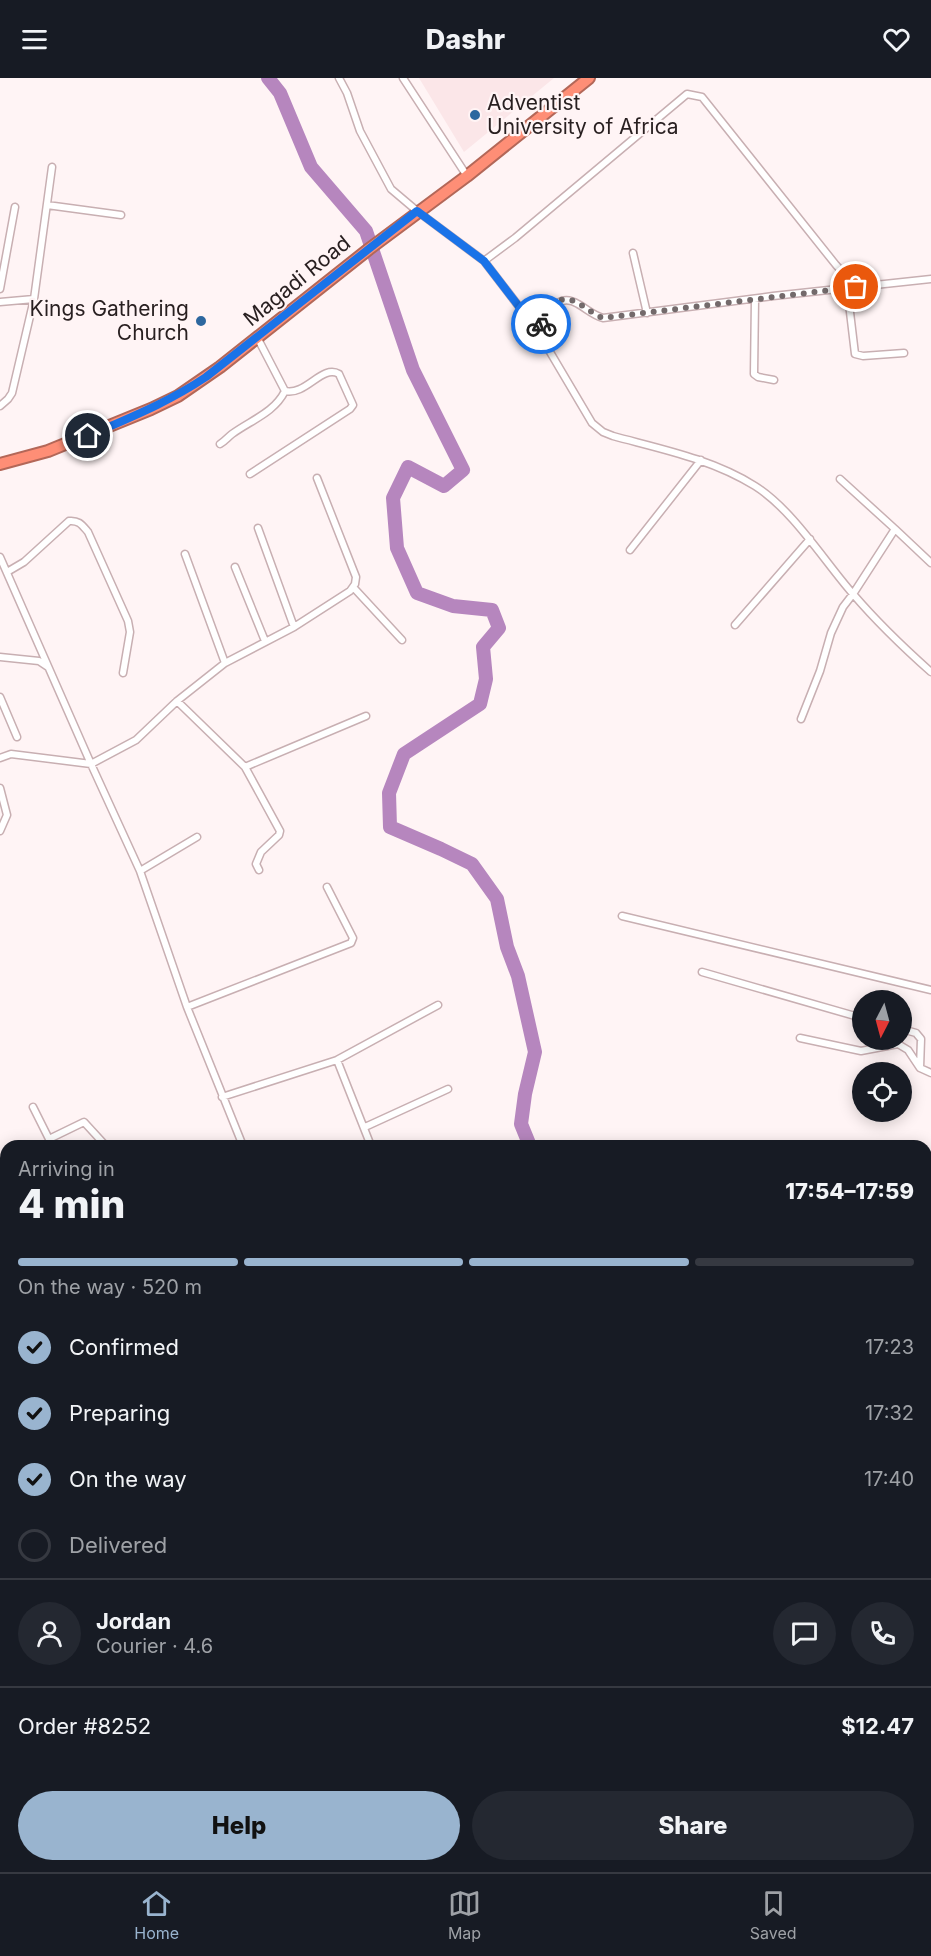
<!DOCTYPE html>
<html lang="en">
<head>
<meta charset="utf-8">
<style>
  body { margin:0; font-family:Inter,sans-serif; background:#242831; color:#f1f3f6; height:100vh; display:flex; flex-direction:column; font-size:22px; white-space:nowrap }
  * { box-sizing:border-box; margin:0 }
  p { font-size:20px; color:#9ea1a6 }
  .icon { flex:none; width:33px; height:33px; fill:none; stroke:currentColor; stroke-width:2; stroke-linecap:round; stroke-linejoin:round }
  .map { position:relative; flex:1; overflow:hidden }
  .drawer { position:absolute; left:0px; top:1062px; width:932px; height:732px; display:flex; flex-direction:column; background:#171b24; border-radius:18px 18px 0 0; box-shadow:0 3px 15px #0003 }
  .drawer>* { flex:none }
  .needle { width:39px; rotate:186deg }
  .buttons { position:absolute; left:852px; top:912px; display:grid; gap:12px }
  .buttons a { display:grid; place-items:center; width:60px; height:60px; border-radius:50%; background:#171b24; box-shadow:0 3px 15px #0003; font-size:30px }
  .pin { position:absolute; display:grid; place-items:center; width:51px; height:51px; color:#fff; margin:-26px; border:3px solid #fff; border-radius:50%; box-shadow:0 2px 6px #0007 }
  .courier { position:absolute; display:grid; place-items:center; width:60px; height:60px; margin:-30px; border:4px solid #1a73e8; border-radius:50%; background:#fff; color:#222; box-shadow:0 2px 8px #0007 }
  .head em { font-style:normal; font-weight:800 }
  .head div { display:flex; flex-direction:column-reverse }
  .head { display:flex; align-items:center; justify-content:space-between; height:102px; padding:0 18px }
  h1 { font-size:39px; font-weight:800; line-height:45px }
  .bar { display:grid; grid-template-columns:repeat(4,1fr); gap:9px 6px; align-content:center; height:72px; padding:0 18px }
  .bar i { height:8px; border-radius:4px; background:#363941 }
  .bar .on { background:#99b4cf }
  .bar p { grid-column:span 4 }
  .line { display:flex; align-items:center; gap:15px; padding:0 18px; border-top:2px solid #363941 }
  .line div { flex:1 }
  .round { display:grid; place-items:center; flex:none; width:63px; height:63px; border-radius:32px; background:#242831 }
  ol { padding:0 18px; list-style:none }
  li { display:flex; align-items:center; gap:18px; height:66px }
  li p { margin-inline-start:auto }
  li .icon { padding:6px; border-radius:50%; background:#99b4cf; color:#111; stroke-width:4 }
  li:last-child { color:#9ea1a6 }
  li i { width:33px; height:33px; border:3px solid #363941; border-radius:50% }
  .cta { display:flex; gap:12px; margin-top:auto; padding:12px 18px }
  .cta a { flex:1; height:69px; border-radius:36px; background:#99b4cf; color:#111; font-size:24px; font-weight:800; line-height:69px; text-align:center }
  .cta a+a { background:#242831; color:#f1f3f6 }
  header { display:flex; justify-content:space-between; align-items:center; height:78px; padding:0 18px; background:#171b24; font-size:27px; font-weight:800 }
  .tabs { display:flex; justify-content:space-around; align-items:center; height:84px; border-top:2px solid #363941; background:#171b24; font-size:16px; color:#9ea1a6 }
  .tabs a { display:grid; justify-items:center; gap:3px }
  .tabs .on { color:#99b4cf }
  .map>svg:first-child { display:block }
</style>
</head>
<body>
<header><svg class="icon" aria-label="menu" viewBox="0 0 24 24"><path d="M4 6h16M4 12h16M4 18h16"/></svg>Dashr<svg class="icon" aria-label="heart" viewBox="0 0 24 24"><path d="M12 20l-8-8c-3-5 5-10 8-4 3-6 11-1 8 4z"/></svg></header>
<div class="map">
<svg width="931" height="1794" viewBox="0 0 931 1794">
  <rect width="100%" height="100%" fill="#fff4f5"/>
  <!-- built -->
  <path fill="#fbe6e8" d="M419 0H554L464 74Z"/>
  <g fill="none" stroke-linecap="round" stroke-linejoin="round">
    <!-- river -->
    <path stroke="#b686be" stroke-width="14" d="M268 0 280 15 311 89 366 153 413 292 463 392 444 408 408 389 393 420 397 470 417 515 453 528 492 532 499 550 483 569 486 601 480 626 404 676 389 715 390 749 441 771 472 786 497 821 507 869 518 898 535 974 525 1016 521 1046 530 1068
      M926 1196 931 1209
      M926 1656 931 1651
      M857 1788 861 1794"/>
    <defs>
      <path id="street" d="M339 0 347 15 360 53 391 111 417 133 484 183 537 252 592 345 603 354 613 358C661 371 712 381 755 408 793 432 824 483 853 516 877 544 904 570 931 594
        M403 0 467 98
        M47 127 121 137
        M633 175 647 235
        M484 183 515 160 687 16 702 19 836 187 856 209
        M847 209 855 276 863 278 904 275
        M0 211 15 129
        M755 221 754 296 758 299 774 302
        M0 224 34 221
        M537 252C548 236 557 213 578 226 587 231 593 237 603 240L773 218 931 201
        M0 328 8 321 12 315 34 221 52 89
        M220 366C225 363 228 359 232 356 251 342 274 335 285 313
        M250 396 350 331 353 327 339 296C322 286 306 318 285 313L257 259
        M258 450 294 549
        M895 451 931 485
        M630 472 701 382
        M185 476 225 585
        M0 479 91 686 140 793 187 929 243 1068
        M235 489 265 563
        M7 494 24 484 69 443C79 442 82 447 88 454L128 543 130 554 123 595
        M353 509 402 562
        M735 547 810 461
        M0 579 39 583 48 589
        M0 619 17 659
        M177 623 245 689 280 753 279 757 261 774 256 786 259 792
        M801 641 820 593 831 555 843 529 853 516 895 451 840 401
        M0 680 11 676 91 686 136 662 177 623 225 585 294 549 350 513 355 506 356 499 317 400
        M245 689 366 638
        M0 710 7 737 0 753
        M140 793 197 759
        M622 838 931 912
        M702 894 862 940
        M187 929 351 865 353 860 327 809
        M902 951 916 955 921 961 920 990 931 995
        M800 960 861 973 898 966 908 972 920 990
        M337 982 371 1068
        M222 1019 337 982 438 927
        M33 1029 49 1061
        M365 1049 448 1011
        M53 1068 49 1061 84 1044 106 1068
        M0 1115 6 1111
        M0 1230 6 1237
        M0 1286 6 1278
        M0 1385 6 1378
        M0 1499 6 1492
        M926 1743 931 1745
        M656 1794 659 1788"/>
      <path id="highway" d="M0 386 48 373 151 331 178 318 220 289 369 171 467 98 589 0"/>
    </defs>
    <!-- street casing -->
    <use href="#street" stroke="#c8afb2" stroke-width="9"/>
    <!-- highway casing -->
    <use href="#highway" stroke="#b36758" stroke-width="14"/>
    <!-- street -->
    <use href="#street" stroke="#fff" stroke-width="6"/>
    <!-- highway -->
    <use href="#highway" stroke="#fe8e76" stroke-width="10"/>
  </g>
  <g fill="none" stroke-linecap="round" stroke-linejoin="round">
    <!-- done -->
    <path stroke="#736a6b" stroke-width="6" stroke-dasharray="0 10.8" d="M541 246C546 239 552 227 559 223 573 215 590 236 603 240L856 209"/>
    <!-- route -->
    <path stroke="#1a73e8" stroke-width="8" d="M88 358C131 339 167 325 206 299L417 133 484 183 537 252 541 246"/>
  </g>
  <!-- markers -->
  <g fill="#2d679f" stroke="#fff4f5" stroke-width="2">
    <circle cx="475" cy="37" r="6"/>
    <circle cx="201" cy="243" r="6"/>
  </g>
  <g text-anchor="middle" stroke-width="4.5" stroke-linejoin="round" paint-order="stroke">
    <!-- poi labels -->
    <g font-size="21" fill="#281f20" stroke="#fff4f5" text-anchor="start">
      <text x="487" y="32">Adventist<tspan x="487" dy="24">University of Africa</tspan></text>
      <text x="189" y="238" text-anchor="end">Kings Gathering<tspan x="189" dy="24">Church</tspan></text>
    </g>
    <!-- street labels -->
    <g font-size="21" fill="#281f20" stroke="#fff4f5">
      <text transform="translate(297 203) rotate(-39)" y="7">Magadi Road</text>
    </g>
  </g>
</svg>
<div class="buttons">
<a><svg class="needle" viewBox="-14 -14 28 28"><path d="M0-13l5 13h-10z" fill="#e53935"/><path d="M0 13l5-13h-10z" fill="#9ea1a6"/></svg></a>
<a><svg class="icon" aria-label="locate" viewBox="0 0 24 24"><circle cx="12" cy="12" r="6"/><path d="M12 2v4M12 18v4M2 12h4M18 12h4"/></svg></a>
</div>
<div class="pin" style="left:856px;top:209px;background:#ea580c"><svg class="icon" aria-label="bag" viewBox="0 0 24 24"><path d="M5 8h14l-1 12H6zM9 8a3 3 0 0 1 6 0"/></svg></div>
<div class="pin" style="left:88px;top:358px;background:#1f2937"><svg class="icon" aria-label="home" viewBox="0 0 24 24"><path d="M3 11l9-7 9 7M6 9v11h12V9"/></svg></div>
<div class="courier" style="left:541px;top:246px"><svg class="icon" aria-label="bike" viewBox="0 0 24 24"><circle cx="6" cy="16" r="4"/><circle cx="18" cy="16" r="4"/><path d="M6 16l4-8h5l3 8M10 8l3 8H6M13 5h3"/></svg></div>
<section class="drawer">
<div class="head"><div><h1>4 min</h1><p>Arriving in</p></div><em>17:54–17:59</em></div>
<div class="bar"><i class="on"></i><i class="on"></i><i class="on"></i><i></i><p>On the way · 520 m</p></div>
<ol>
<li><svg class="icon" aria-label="check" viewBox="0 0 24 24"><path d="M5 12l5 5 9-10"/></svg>Confirmed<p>17:23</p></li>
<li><svg class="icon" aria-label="check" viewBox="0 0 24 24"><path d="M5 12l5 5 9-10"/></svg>Preparing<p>17:32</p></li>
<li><svg class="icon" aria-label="check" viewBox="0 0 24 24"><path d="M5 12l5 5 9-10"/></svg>On the way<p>17:40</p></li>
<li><i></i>Delivered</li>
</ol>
<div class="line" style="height:108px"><a class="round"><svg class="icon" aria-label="person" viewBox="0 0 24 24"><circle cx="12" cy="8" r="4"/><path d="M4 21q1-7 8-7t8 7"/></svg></a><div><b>Jordan</b><p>Courier · 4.6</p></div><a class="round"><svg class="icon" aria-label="chat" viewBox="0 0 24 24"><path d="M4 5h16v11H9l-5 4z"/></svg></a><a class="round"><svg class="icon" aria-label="phone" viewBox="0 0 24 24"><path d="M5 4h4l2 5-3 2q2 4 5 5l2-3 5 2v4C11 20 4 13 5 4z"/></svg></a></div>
<div class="line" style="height:78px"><div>Order #8252</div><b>$12.47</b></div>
<div class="cta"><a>Help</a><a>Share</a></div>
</section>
</div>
<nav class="tabs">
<a class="on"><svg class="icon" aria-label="home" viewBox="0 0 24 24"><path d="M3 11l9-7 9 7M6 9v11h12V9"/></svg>Home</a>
<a><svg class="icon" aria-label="map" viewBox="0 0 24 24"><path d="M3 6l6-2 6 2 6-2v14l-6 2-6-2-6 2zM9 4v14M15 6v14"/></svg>Map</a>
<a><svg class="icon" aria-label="saved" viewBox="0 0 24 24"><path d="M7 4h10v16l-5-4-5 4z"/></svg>Saved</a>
</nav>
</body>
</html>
